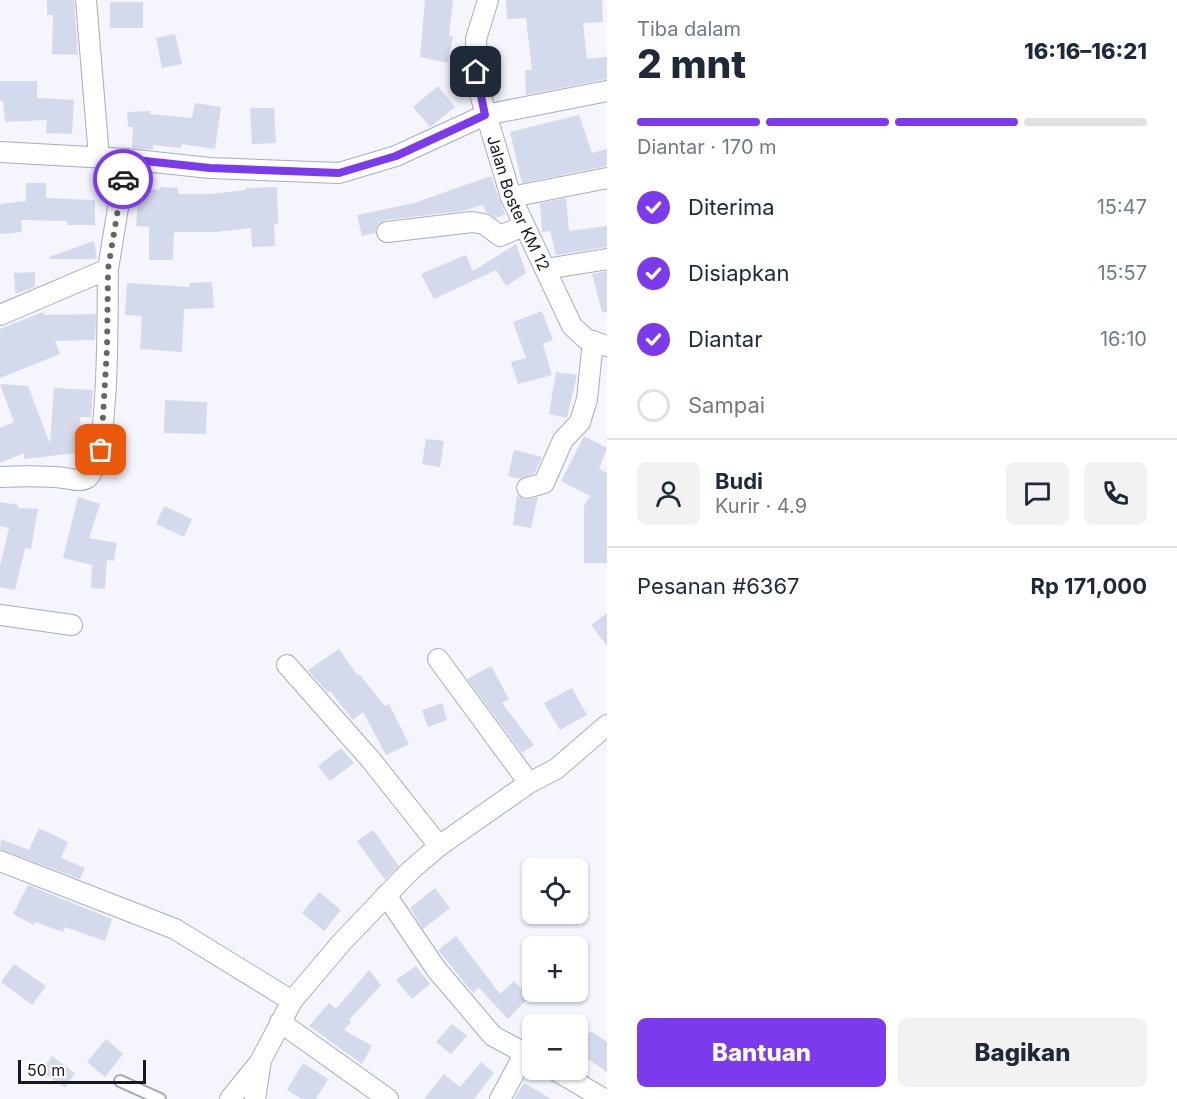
<!DOCTYPE html>
<html lang="id">
<head>
<meta charset="utf-8">
<style>
  body { margin:0; font-family:Inter,sans-serif; background:#f2f2f3; color:#1f2937; height:100vh; display:flex; flex-direction:column; font-size:22px; white-space:nowrap }
  * { box-sizing:border-box; margin:0 }
  p { font-size:20px; color:#747a83 }
  .icon { flex:none; width:33px; height:33px; fill:none; stroke:currentColor; stroke-width:2; stroke-linecap:round; stroke-linejoin:round }
  .map { position:relative; flex:1; overflow:hidden }
  .side { display:flex; flex-direction:column; background:#fff; width:570px }
  .side>* { flex:none }
  .controls { position:absolute; left:522px; top:858px; display:grid; gap:12px }
  .controls a { display:grid; place-items:center; width:66px; height:66px; border-radius:9px; background:#fff; box-shadow:0 2px 4px #0004; font-size:30px }
  .scale { position:absolute; left:18px; bottom:15px; width:128px; box-sizing:border-box; padding-left:6px; border:3px solid #17181f; border-top:0; font-size:16px; line-height:21px; white-space:nowrap; color:#17181f; -webkit-text-stroke:4px #fff; paint-order:stroke }
  .pin { position:absolute; display:grid; place-items:center; width:51px; height:51px; color:#fff; margin:-26px; border-radius:12px; box-shadow:0 3px 9px #0006 }
  .courier { position:absolute; display:grid; place-items:center; width:60px; height:60px; margin:-30px; border:4px solid #7c3aed; border-radius:50%; background:#fff; color:#222; box-shadow:0 2px 8px #0007 }
  .head em { font-style:normal; font-weight:800 }
  .head div { display:flex; flex-direction:column-reverse }
  .head { display:flex; align-items:center; justify-content:space-between; height:102px; padding:0 30px }
  h1 { font-size:39px; font-weight:800; line-height:45px }
  .bar { display:grid; grid-template-columns:repeat(4,1fr); gap:9px 6px; align-content:center; height:72px; padding:0 30px }
  .bar i { height:8px; border-radius:4px; background:#e0e1e3 }
  .bar .selected { background:#7c3aed }
  .bar p { grid-column:span 4 }
  .line { display:flex; align-items:center; gap:15px; padding:0 30px; border-top:2px solid #e0e1e3 }
  .line div { flex:1 }
  .round { display:grid; place-items:center; flex:none; width:63px; height:63px; border-radius:9px; background:#f2f2f3 }
  ol { padding:0 30px; list-style:none }
  li { display:flex; align-items:center; gap:18px; height:66px }
  li p { margin-inline-start:auto }
  li .icon { padding:6px; border-radius:50%; background:#7c3aed; color:#fff; stroke-width:4 }
  li:last-child { color:#747a83 }
  li i { width:33px; height:33px; border:3px solid #e0e1e3; border-radius:50% }
  .action { display:flex; gap:12px; margin-top:auto; padding:12px 30px }
  .action a { flex:1; height:69px; border-radius:9px; background:#7c3aed; color:#fff; font-size:24px; font-weight:800; line-height:69px; text-align:center }
  .action a+a { background:#f2f2f3; color:#1f2937 }
  main { display:flex; flex:1; min-height:0 }
  .map>svg:first-child { display:block }
</style>
</head>
<body>
<main>
<div class="map">
<svg width="607" height="1099" viewBox="0 0 607 1099">
  <rect width="100%" height="100%" fill="#f4f5fd"/>
  <!-- building -->
  <path fill="#d5d9ec" d="M47 0H74L78 55 52 54 53 15H47Z
    M425 0H453L449 36H453L448 63 420 57Z
    M506 0H602L603 22 583 23 587 59 607 57V79L526 95 525 70H532L526 18 507 19Z
    M110 2H143V28H110Z
    M175 34 182 64 162 68 156 38Z
    M0 81H37V98L74 100 72 134 46 133 47 120 5 122 3 101H0Z
    M438 86 455 107 430 127 413 107Z
    M195 103 221 107 215 149 182 144 181 148 153 145V150L132 148 133 127H128L127 112 150 111V114L192 118Z
    M250 108H274L276 143 252 144Z
    M579 115 592 153 607 149V166L522 183 510 132Z
    M491 176 505 214 496 218 486 212 483 205 462 211 386 220 379 223 375 233 362 236 357 215 414 203Z
    M26 183H46V198L95 200V225H67V221L21 220 22 232 0 234V204L26 201Z
    M160 187 178 188V194H210L246 190V188L277 187 278 224H274L275 246 252 247 251 228 215 232H174L173 260H149V227L136 226 139 188 159 190Z
    M566 198 569 231 607 226V247L556 255 550 231 542 232 540 203Z
    M94 241 97 259H50L49 257Z
    M516 244 526 273 506 286 496 270 434 299 421 274 466 255 473 271Z
    M607 271V312H602L592 274Z
    M35 272V287L15 294 14 273Z
    M212 282 214 308 184 309 182 352 140 349 142 316 125 315 127 283 190 287 189 283Z
    M542 311 553 340 543 344 552 375 518 384 511 362 526 358 513 322Z
    M43 312 44 315 96 314 95 340 55 341 60 354 0 378V329Z
    M556 372 577 375 567 418 549 414Z
    M0 384 28 386 50 444 54 388 93 390 91 417H80L84 452 24 459V453L0 463V428L14 422Z
    M165 400 207 402 206 434 164 433Z
    M584 436 607 448 599 469 607 473V563H584V506L590 496 561 481Z
    M426 439 444 441 440 467 422 464Z
    M514 450 542 457 535 473 520 479 508 476Z
    M517 495 525 500 538 497 531 528 513 525Z
    M78 497 100 504 89 538 117 543 114 561 107 560 105 589 91 588 92 565 63 558Z
    M0 502 18 505V508L38 509 31 549 25 548 15 590 0 587V566L9 528 0 526Z
    M164 506 192 519 184 537 156 524Z
    M607 613V646L591 625Z
    M339 649 358 676 360 675 385 706 389 704 409 744 386 755 363 712 353 720 330 691 328 693 308 670Z
    M491 666 509 699 502 703 534 745 522 753 467 679Z
    M572 688 587 715 560 730 544 703Z
    M442 703 447 720 428 727 422 710Z
    M341 748 354 763 330 781 318 766Z
    M39 828 68 842 61 858 85 868 80 879 0 849 1 839 29 850Z
    M373 830 399 866 385 880 357 841Z
    M28 885 112 919 105 941 65 927 63 932 35 922 34 925 13 914Z
    M435 888 450 908 423 929 410 908Z
    M319 892 341 910 324 931 302 913Z
    M456 936 500 994 514 981 529 997 508 1019 479 988 473 993 438 950Z
    M14 964 46 986 32 1005 1 982Z
    M416 966 430 984 412 999 396 980Z
    M369 970 381 985 349 1020 351 1022 344 1030 372 1046 362 1064 309 1026 329 1003 336 1009Z
    M452 1024 467 1036 451 1054 436 1042Z
    M591 1031 607 1042V1072L579 1053V1047Z
    M106 1039 123 1054 105 1077 87 1062Z
    M52 1056 75 1073 65 1088 41 1071Z
    M481 1062 494 1073 474 1099H424L444 1074 460 1087Z
    M303 1063 328 1079 316 1099H302L287 1090Z
    M524 1083 551 1099H514Z"/>
  <g fill="none" stroke-linecap="round" stroke-linejoin="round">
    <defs>
      <path id="service" d="M120 1081 160 1099"/>
      <g id="minor">
        <path d="M86 0 99 157"/>
        <path id="s1" d="M488 0 476 39 477 84 511 197 572 326 586 339 607 346"/>
        <path d="M0 152 126 159 210 168 339 173 396 156 485 115 607 91"/>
        <path d="M511 197 607 178"/>
        <path d="M387 232 472 222 484 224 500 236 523 226"/>
        <path d="M546 269 607 259"/>
        <path d="M0 315 108 269 126 159"/>
        <path d="M0 477C21 476 43 475 65 478 71 479 81 482 87 478 111 461 107 303 108 269"/>
        <path d="M527 488 544 483 563 440 580 422 587 399 593 341"/>
        <path d="M0 615 72 625"/>
        <path d="M438 659 529 783"/>
        <path d="M287 665 371 760 439 846"/>
        <path d="M0 861 175 929 292 1001"/>
        <path d="M386 895 436 969 493 1036 532 1057"/>
        <path d="M280 1022 388 1099"/>
        <path d="M555 1070 604 1099"/>
        <path d="M230 1099 260 1062"/>
        <path d="M255 1099 261 1060 292 1001 342 942 410 871 439 846 529 783 556 769 607 725"/>
        <path d="M500 1099 525 1053"/>
      </g>
    </defs>
    <!-- service casing -->
    <use href="#service" stroke="#a8acbe" stroke-width="14"/>
    <!-- minor casing -->
    <use href="#minor" stroke="#a8acbe" stroke-width="22"/>
    <!-- service -->
    <use href="#service" stroke="#fff" stroke-width="10"/>
    <!-- minor -->
    <use href="#minor" stroke="#fff" stroke-width="20"/>
  </g>
  <g fill="none" stroke-linecap="round" stroke-linejoin="round">
    <!-- done -->
    <path stroke="#64656d" stroke-width="6" stroke-dasharray="0 10.8" d="M101 450 107 348 108 269 123 179"/>
    <!-- route -->
    <path stroke="#7c3aed" stroke-width="8" d="M123 179 126 159 210 168 339 173 396 156 485 115 476 72"/>
  </g>
  <g text-anchor="middle" stroke-width="4.5" stroke-linejoin="round" paint-order="stroke">
    <!-- street labels -->
    <g font-size="16" fill="#17181f" stroke="#fff">
      <text dy="6" stroke="none"><textPath href="#s1" startOffset="212">Jalan Boster KM 12</textPath></text>
    </g>
  </g>
</svg>
<div class="controls">
<a><svg class="icon" aria-label="locate" viewBox="0 0 24 24"><circle cx="12" cy="12" r="6"/><path d="M12 2v4M12 18v4M2 12h4M18 12h4"/></svg></a>
<a>+</a>
<a>−</a>
</div>
<div class="scale">50 m</div>
<div class="pin" style="left:101px;top:450px;background:#ea580c"><svg class="icon" aria-label="bag" viewBox="0 0 24 24"><path d="M5 8h14l-1 12H6zM9 8a3 3 0 0 1 6 0"/></svg></div>
<div class="pin" style="left:476px;top:72px;background:#1f2937"><svg class="icon" aria-label="home" viewBox="0 0 24 24"><path d="M3 11l9-7 9 7M6 9v11h12V9"/></svg></div>
<div class="courier" style="left:123px;top:179px"><svg class="icon" aria-label="car" viewBox="0 0 24 24"><path d="M5 17H2v-5l4-1 3-4h7l3 4 3 1v5h-3M9 17h6M6 11h13"/><circle cx="7" cy="17" r="2"/><circle cx="17" cy="17" r="2"/></svg></div>
</div>
<section class="side">
<div class="head"><div><h1>2 mnt</h1><p>Tiba dalam</p></div><em>16:16–16:21</em></div>
<div class="bar"><i class="selected"></i><i class="selected"></i><i class="selected"></i><i></i><p>Diantar · 170 m</p></div>
<ol>
<li><svg class="icon" aria-label="check" viewBox="0 0 24 24"><path d="M5 12l5 5 9-10"/></svg>Diterima<p>15:47</p></li>
<li><svg class="icon" aria-label="check" viewBox="0 0 24 24"><path d="M5 12l5 5 9-10"/></svg>Disiapkan<p>15:57</p></li>
<li><svg class="icon" aria-label="check" viewBox="0 0 24 24"><path d="M5 12l5 5 9-10"/></svg>Diantar<p>16:10</p></li>
<li><i></i>Sampai</li>
</ol>
<div class="line" style="height:108px"><a class="round"><svg class="icon" aria-label="person" viewBox="0 0 24 24"><circle cx="12" cy="8" r="4"/><path d="M4 21q1-7 8-7t8 7"/></svg></a><div><b>Budi</b><p>Kurir · 4.9</p></div><a class="round"><svg class="icon" aria-label="chat" viewBox="0 0 24 24"><path d="M4 5h16v11H9l-5 4z"/></svg></a><a class="round"><svg class="icon" aria-label="phone" viewBox="0 0 24 24"><path d="M5 4h4l2 5-3 2q2 4 5 5l2-3 5 2v4C11 20 4 13 5 4z"/></svg></a></div>
<div class="line" style="height:78px"><div>Pesanan #6367</div><b>Rp 171,000</b></div>
<div class="action"><a>Bantuan</a><a>Bagikan</a></div>
</section>
</main>
</body>
</html>
